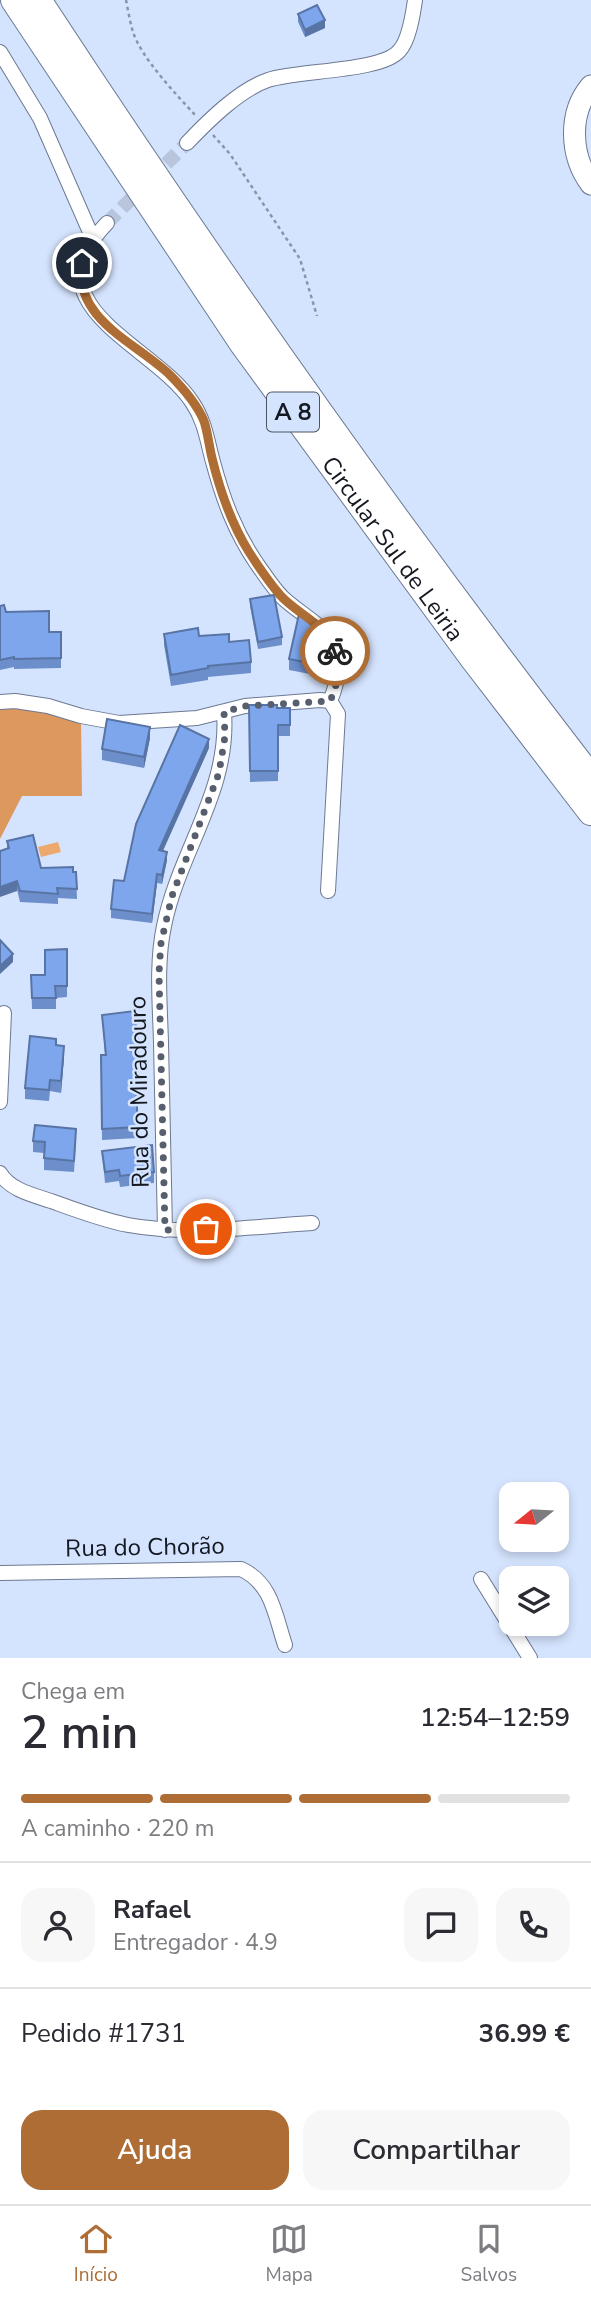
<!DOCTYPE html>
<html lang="pt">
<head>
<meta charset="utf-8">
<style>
  body { margin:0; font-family:"Nunito Sans",sans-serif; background:#f7f7f7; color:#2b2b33; height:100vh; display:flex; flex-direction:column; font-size:26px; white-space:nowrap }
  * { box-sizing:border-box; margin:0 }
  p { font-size:23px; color:#7c7c81 }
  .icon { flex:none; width:38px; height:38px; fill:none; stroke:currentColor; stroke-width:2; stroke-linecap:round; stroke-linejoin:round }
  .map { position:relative; height:1658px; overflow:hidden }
  .sheet { display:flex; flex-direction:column; background:#fff; flex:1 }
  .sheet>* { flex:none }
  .needle { width:46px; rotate:252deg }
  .buttons { position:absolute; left:499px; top:1482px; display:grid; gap:14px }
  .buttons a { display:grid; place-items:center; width:70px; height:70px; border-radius:14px; background:#fff; box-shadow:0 4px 10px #0003; font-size:35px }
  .pin { position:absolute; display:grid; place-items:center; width:60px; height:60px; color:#fff; margin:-30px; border:4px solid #fff; border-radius:50%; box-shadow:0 2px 7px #0007 }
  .courier { position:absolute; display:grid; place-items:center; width:70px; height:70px; margin:-35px; border:5px solid #ad6d35; border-radius:50%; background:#fff; color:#222; box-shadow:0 2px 9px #0007 }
  .summary em { font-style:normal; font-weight:600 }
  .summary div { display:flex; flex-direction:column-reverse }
  .summary { display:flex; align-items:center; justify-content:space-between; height:119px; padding:0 21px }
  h1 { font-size:46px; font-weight:600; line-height:52px }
  .bar { display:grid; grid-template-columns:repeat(4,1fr); gap:10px 7px; align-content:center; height:84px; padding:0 21px }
  .bar i { height:9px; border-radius:5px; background:#e1e1e2 }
  .bar .on { background:#ad6d35 }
  .bar p { grid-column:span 4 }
  .line { display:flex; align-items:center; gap:18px; padding:0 21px; border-top:2px solid #e1e1e2 }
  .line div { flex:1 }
  .round { display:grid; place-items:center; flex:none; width:74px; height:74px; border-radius:21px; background:#f7f7f7 }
  .button { display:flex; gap:14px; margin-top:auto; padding:14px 21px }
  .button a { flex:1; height:80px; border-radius:21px; background:#ad6d35; color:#fff; font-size:28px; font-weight:600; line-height:80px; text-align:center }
  .button a+a { background:#f7f7f7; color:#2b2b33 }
  .tabs { display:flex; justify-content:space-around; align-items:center; height:98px; border-top:2px solid #e1e1e2; background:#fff; font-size:19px; color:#7c7c81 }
  .tabs a { display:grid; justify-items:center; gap:4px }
  .tabs .on { color:#ad6d35 }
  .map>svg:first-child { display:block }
</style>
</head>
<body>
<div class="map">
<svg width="591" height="1658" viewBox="0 0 591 1658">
  <rect width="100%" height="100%" fill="#d5e4fe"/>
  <!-- forest -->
  <path fill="#dd985e" d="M3 704 81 719 82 796H22L0 839V705Z"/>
  <!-- water -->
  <path fill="#eda86d" d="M58 842 61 852 41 857 38 847Z"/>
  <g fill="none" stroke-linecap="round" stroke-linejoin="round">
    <!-- street-tunnel -->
    <path stroke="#b8c5dd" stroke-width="14" stroke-dasharray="14 7" stroke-linecap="butt" d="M107 223 187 143"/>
    <defs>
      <path id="street" d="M0 52 40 118 93 239
        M187 143C208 121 239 90 268 80 297 70 381 72 399 51 409 41 413 14 415 0
        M107 223C26 307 153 343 192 402 205 421 207 440 213 462 223 499 235 532 257 564 265 575 273 588 283 598 296 610 312 619 324 631 342 650 340 679 330 701
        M0 702 15 701 48 706 81 716 119 723 197 718 245 706 320 700 330 701 338 714 328 891
        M0 1102 4 1013
        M0 1173C10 1190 33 1195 51 1201 76 1210 102 1220 128 1225 189 1236 251 1227 312 1223
        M165 1230C164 1167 162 1105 161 1043 160 1004 156 964 164 926 179 851 230 791 224 712
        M0 1573 241 1569C272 1583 275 1615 285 1645
        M481 1579 530 1658"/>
      <path id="secondary" d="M591 86C568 113 570 156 591 184"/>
      <g id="highway">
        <path id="s1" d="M14 0 243 344 472 657 591 812"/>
        <path d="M38 0C212 266 396 526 591 778"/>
      </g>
    </defs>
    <!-- street casing -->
    <use href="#street" stroke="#6c7991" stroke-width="16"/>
    <!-- secondary casing -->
    <use href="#secondary" stroke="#6c7991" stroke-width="23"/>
    <!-- highway casing -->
    <use href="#highway" stroke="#6c7991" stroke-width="28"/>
    <!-- path -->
    <path stroke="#8994a7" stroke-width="2.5" stroke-dasharray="3.5 3.5" stroke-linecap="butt" d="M126 0C128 10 130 22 133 32 142 59 176 94 195 115
      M213 135 230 154 300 259 317 316"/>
    <!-- street -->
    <use href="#street" stroke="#fff" stroke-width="14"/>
    <!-- secondary -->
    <use href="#secondary" stroke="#fff" stroke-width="21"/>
    <!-- highway -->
    <use href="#highway" stroke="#fff" stroke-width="26"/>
  </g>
  <!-- wall -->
  <path fill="#6c8fcb" d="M298 14 325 28 305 37 298 22Z
    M250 599 282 637V645L258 649 250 606Z
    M0 606 6 612 49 632H61V668L14 669V667L0 670Z
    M164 634 199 636 229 642 251 662V673L208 677V680L171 686 164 645Z
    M318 639 310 674 289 670V659Z
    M249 705 290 708V736H278V781L250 782Z
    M150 738 144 768 102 760V749Z
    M209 748 163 851 167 860 162 884 157 883 152 923 111 918V909L124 881Z
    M7 841 41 868 76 872 77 899 58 898V904L20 902 7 849Z
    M67 949V997L56 998V1009H32L31 975H45Z
    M102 1015 136 1092 138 1138 102 1140 101 1055H105Z
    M56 1045 64 1057 61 1093 50 1091 49 1101 25 1099V1088Z
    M76 1140 74 1172 44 1170V1153L33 1152V1141Z
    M102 1151 154 1172V1183L120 1187 119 1181 105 1183Z"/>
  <!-- shaded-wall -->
  <path fill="#5874a5" d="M325 20V28L305 37V30Z
    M318 627V639L310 674V663Z
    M150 727V738L144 768V757Z
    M209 739V748L159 859V850Z
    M167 852V860L162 884V875Z
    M157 874V883L152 923V914Z
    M17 881V891L0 897V887Z
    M13 954V962L0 974V966Z
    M64 1046V1057L61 1093V1081Z"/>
  <!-- building -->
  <path fill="#7ea6ec" stroke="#5874a5" stroke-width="2" d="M317 5 325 20 305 30 298 14Z
    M274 595 282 637 258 642 250 599Z
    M4 605 6 612 49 611V632H61V658L14 659V657L0 660V606Z
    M299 614H303L318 627 310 663 289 659Z
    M198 628 199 636 229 634V642L249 640 251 662 208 666V668L171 675 164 634Z
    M249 705H277V708H290V725H278V771H250Z
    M107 719 150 727 144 757 102 749Z
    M180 725 209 739 159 850 167 852 162 875 157 874 152 914 111 909 114 880 124 881 136 824Z
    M33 835 41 868 73 867V872H76L77 889 57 888 58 894 20 891 17 881 0 887V851L9 848 7 841Z
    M0 940 13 954 0 966Z
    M67 949V986H55L56 998H32L31 975H45V950Z
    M134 1011 138 1042 136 1088 138 1127 102 1129 101 1055H106L102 1015Z
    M30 1036 56 1039V1045L64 1046 61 1081 50 1080 49 1090 25 1088Z
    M35 1125 76 1129 74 1161 44 1158 45 1142 33 1141Z
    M152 1145 154 1172 120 1176 119 1170 105 1172 102 1151Z"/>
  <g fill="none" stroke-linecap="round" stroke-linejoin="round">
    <!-- done -->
    <path stroke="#575f6e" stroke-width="7" stroke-dasharray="0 12.6" d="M206 1229 165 1230 159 973 161 943 172 896 219 773 225 736 224 712 245 706 330 701C338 684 340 669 335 651"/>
    <!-- route -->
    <path stroke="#ad6d35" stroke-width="9" d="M82 263C73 319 135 342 169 374 182 387 197 404 204 421 208 433 209 446 212 458 220 491 231 523 249 552 258 566 269 582 280 595 298 615 327 624 335 651"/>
  </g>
  <g text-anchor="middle" stroke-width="5" stroke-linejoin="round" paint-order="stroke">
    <!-- shield labels -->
    <rect fill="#d5e4fe" stroke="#4d5563" stroke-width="2" x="267" y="392.5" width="52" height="39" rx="5"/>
    <g font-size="23" font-weight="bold" fill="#131821">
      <text x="293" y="420">A 8</text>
    </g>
    <!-- street labels -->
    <g font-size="24" fill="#131821" stroke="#d5e4fe">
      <text dy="8" stroke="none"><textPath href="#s1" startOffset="667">Circular Sul de Leiria</textPath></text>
      <text transform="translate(139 1092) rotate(-91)" y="8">Rua do Miradouro</text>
      <text transform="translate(145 1547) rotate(-1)" y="8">Rua do Chorão</text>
    </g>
  </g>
</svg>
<div class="buttons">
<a><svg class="needle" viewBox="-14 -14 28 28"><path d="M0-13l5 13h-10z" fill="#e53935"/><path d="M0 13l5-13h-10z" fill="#7c7c81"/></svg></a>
<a><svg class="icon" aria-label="layers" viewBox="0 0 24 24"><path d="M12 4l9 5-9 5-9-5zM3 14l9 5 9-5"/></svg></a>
</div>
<div class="pin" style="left:206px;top:1229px;background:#ea580c"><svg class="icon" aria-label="bag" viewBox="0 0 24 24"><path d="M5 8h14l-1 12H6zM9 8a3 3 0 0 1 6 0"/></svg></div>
<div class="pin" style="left:82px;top:263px;background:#1f2937"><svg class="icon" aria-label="home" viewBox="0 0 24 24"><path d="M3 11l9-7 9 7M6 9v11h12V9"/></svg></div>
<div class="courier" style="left:335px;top:651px"><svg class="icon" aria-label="bike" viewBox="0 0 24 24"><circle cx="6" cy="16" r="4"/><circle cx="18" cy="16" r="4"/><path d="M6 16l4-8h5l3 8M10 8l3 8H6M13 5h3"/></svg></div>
</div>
<section class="sheet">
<div class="summary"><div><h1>2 min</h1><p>Chega em</p></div><em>12:54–12:59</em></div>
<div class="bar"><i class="on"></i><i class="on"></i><i class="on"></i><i></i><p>A caminho · 220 m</p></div>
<div class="line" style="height:126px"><a class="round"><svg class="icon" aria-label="person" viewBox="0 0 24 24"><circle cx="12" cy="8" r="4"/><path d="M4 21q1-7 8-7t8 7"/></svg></a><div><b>Rafael</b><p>Entregador · 4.9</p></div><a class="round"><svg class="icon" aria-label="chat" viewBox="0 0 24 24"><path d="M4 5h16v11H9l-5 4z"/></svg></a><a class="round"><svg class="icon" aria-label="phone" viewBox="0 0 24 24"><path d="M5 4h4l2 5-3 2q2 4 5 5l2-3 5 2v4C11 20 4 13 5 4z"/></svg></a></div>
<div class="line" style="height:91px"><div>Pedido #1731</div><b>36.99 €</b></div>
<div class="button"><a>Ajuda</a><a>Compartilhar</a></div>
</section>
<nav class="tabs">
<a class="on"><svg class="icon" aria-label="home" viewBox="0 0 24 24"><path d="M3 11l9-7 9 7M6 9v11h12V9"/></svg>Início</a>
<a><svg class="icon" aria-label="map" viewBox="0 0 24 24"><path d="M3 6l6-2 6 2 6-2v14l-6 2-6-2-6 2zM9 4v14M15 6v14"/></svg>Mapa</a>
<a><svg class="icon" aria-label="saved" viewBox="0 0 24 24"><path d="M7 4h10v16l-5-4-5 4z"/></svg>Salvos</a>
</nav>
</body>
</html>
